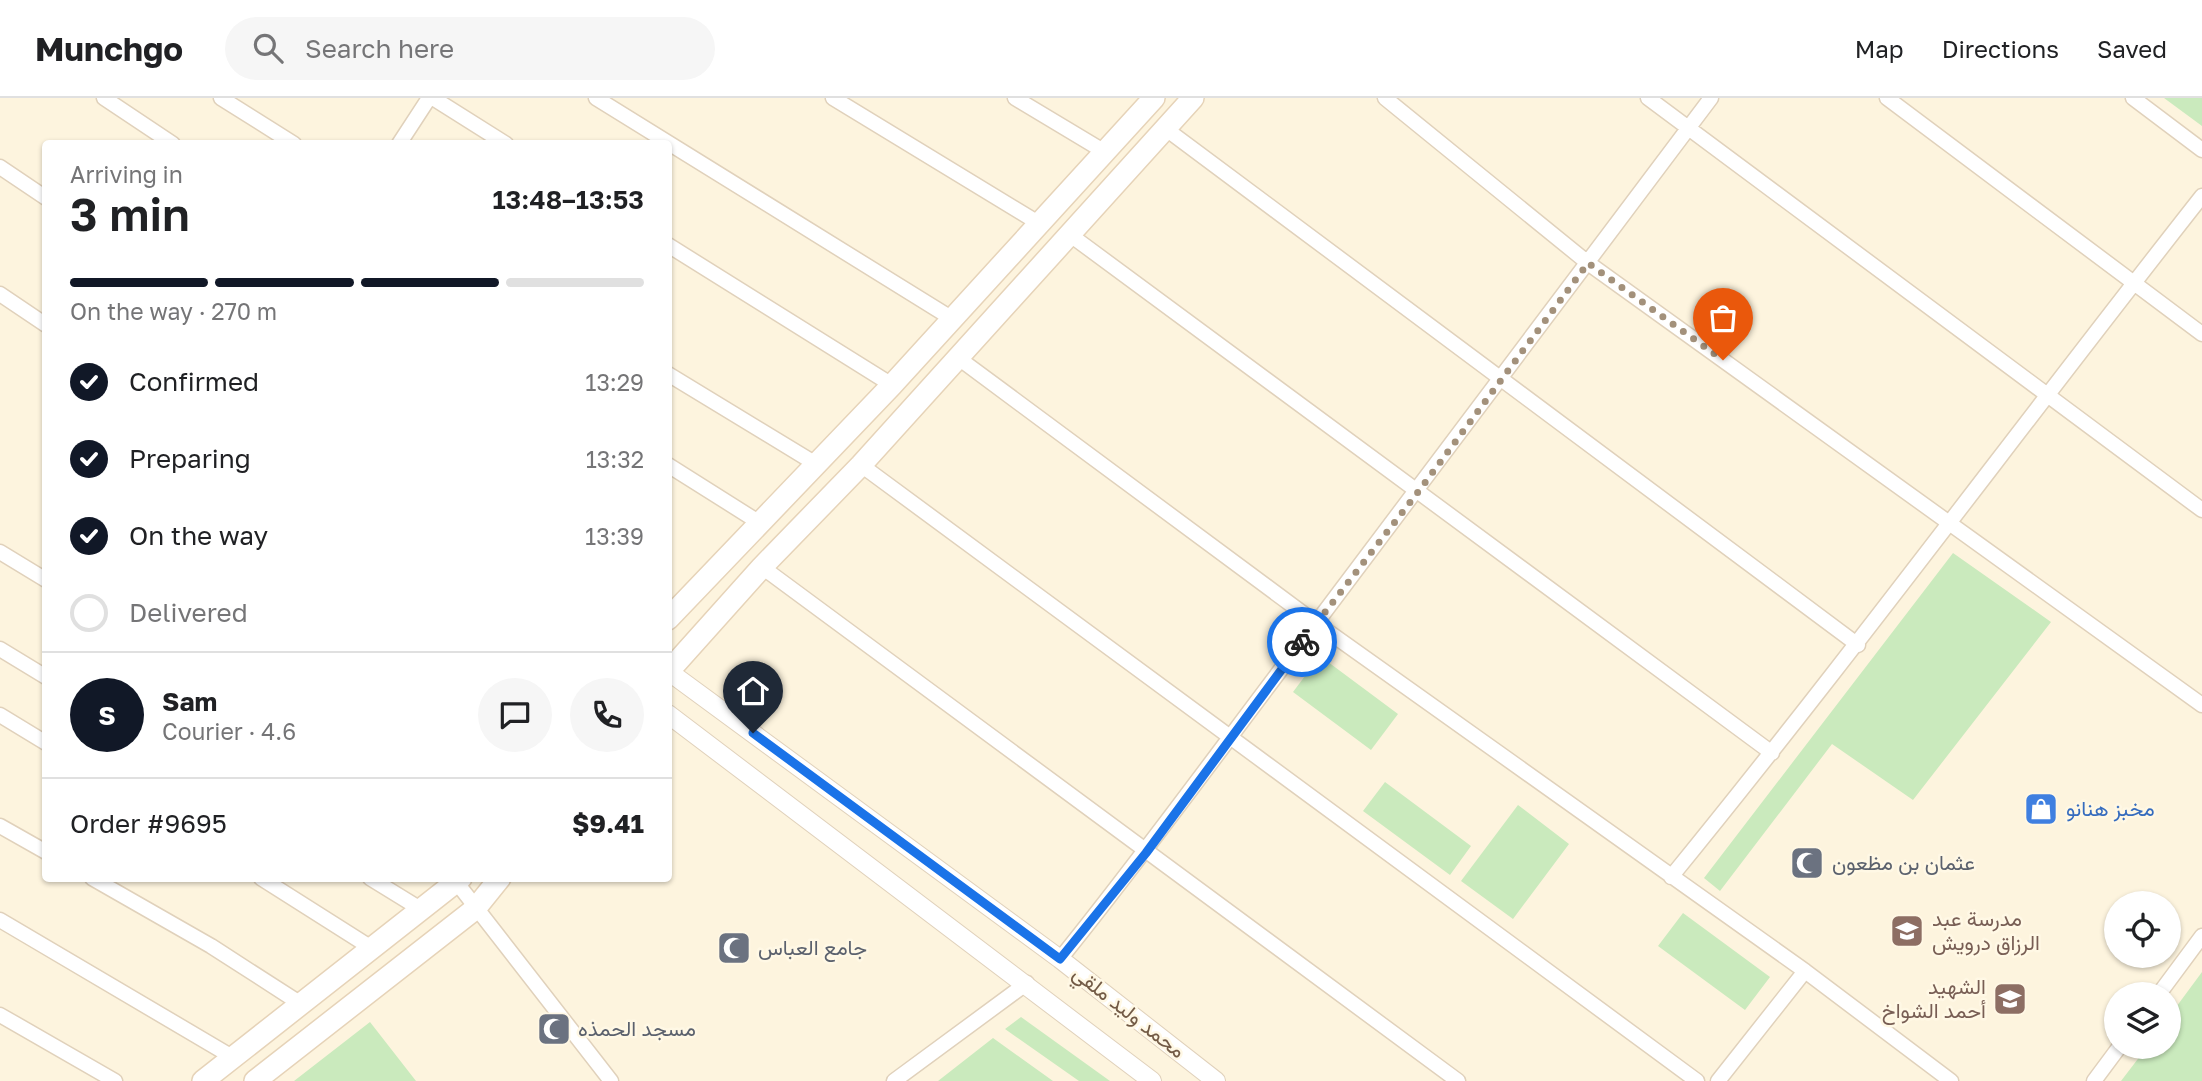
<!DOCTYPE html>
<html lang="en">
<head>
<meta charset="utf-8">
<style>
  body { margin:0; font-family:"Golos Text",Vazirmatn,sans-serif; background:#f6f6f6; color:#202124; height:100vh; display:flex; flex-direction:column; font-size:26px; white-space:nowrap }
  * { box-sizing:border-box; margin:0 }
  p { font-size:23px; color:#757577 }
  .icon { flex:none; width:38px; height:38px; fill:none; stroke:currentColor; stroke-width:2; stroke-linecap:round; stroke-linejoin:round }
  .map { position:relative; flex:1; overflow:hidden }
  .details { position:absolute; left:42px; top:42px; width:630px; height:742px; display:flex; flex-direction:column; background:#fff; border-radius:7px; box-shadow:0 2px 5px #0004 }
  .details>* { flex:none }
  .fabs { position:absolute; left:2104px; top:793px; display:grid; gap:14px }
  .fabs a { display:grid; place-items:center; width:77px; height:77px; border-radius:50%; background:#fff; box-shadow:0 2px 5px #0004; font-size:35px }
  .pin { position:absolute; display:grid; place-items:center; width:60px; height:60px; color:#fff; margin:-72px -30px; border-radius:50% 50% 50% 0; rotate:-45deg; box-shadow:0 0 7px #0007 }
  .pin .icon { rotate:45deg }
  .courier { position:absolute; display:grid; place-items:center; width:70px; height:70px; margin:-35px; border:5px solid #1a73e8; border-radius:50%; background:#fff; color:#222; box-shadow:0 2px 9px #0007 }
  .head em { font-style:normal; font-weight:600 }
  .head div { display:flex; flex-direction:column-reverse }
  .head { display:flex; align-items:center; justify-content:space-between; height:119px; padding:0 28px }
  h1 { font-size:46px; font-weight:600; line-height:52px }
  .bar { display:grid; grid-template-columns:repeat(4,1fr); gap:10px 7px; align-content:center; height:84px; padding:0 28px }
  .bar i { height:9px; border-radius:5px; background:#e0e0e0 }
  .bar .selected { background:#111827 }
  .bar p { grid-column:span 4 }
  .line { display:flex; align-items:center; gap:18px; padding:0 28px; border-top:2px solid #e0e0e0 }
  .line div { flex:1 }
  .round { display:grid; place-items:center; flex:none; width:74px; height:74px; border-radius:37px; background:#f6f6f6 }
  ol { padding:0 28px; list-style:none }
  li { display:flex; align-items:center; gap:21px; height:77px }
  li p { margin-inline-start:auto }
  li .icon { padding:7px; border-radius:50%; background:#111827; color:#fff; stroke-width:4 }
  li:last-child { color:#757577 }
  li i { width:38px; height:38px; border:4px solid #e0e0e0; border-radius:50% }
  header { display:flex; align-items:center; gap:42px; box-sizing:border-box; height:98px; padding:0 35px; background:#fff; border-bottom:2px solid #e0e0e0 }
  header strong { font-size:33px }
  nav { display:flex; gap:38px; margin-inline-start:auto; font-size:24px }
  .search { width:490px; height:63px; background:#f6f6f6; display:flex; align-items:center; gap:18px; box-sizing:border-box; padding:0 24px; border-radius:38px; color:#757577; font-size:26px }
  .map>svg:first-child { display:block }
</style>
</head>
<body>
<header>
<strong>Munchgo</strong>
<div class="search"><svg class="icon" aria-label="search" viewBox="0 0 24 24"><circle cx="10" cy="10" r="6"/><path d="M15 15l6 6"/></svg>Search here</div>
<nav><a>Map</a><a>Directions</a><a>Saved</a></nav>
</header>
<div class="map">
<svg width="2202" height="983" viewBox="0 0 2202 983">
  <rect width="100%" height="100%" fill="#fdf4de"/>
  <!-- green -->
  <path fill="#caeabd" d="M2164 0H2202V28Z
    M1953 455 2051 524 1913 702 1832 646 1720 793 1704 780Z
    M1320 558 1398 616 1371 652 1293 594Z
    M1385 684 1471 748 1450 777 1363 713Z
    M1518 707 1569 746 1513 821 1461 783Z
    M1683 815 1770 879 1745 912 1658 848Z
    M2202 874V983H2121L2147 949 2168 948V920Z
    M1021 919 1110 983H1079L1005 931Z
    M370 924 416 983H294Z
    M993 940 1053 983H938Z"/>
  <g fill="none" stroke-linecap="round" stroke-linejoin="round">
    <defs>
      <path id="minor" d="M104 0 173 46
        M221 0 294 46
        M433 0 506 46
        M596 0 951 220
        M833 0 1040 126
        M1015 0 1105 54
        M1385 0 1588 165 2202 607
        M1648 0 2202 412
        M1887 0 2202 236
        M2133 0 2202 52
        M1166 31 1858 547
        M399 46 429 0
        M0 69 46 100
        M1069 136 1772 655
        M668 147 892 287
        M0 196 46 227
        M957 259 1316 525 1805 873 1951 983
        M668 276 816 366
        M668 367 760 425
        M861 367 1697 983
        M0 454 46 482
        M762 469 1458 983
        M0 551 46 579
        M0 617 46 645
        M0 728 46 754
        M1671 779C1853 556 2024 324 2202 98
        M92 780 211 848 301 906
        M261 780 373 851
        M370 780 422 812
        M457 785 611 983
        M0 822 234 960
        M1060 861C1149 751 1231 636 1317 524 1449 351 1580 176 1711 0
        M2159 896 2202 838
        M0 917 115 983
        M894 983 1027 885
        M1718 983 1805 873
        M2094 983 2120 948"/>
      <path id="tertiary" d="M668 573 1060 861 1216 983
        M668 616 1152 983"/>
      <path id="secondary" d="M668 521 892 287 1154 0
        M668 574 762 469 861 367 1193 0
        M203 983 461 780
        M255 983 475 811 500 780"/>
    </defs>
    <!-- minor casing -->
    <use href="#minor" stroke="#e0d1bb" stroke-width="17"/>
    <!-- tertiary casing -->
    <use href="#tertiary" stroke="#e0d1bb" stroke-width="20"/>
    <!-- secondary casing -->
    <use href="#secondary" stroke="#e6d3b8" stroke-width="24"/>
    <!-- minor -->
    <use href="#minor" stroke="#fff" stroke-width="14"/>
    <!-- tertiary -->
    <use href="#tertiary" stroke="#fff" stroke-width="18"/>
    <!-- secondary -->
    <use href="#secondary" stroke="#fff" stroke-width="21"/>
  </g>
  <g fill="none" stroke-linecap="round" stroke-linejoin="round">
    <!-- done -->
    <path stroke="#a3917b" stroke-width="7" stroke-dasharray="0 12.6" d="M1302 544 1418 394 1588 165 1723 262"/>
    <!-- route -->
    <path stroke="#1a73e8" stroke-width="9" d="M753 635 1060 861 1146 755 1302 544"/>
  </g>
  <!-- icons -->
  <defs>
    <symbol id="shop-square" viewBox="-11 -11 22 22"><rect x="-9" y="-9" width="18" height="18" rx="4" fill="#3f7fe0" stroke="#fff8e5"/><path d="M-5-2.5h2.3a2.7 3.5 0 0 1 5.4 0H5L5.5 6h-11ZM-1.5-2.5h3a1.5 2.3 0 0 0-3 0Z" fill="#fff"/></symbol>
    <symbol id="mosque-square" viewBox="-11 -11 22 22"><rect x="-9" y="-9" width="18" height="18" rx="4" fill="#6b7280" stroke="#fff8e5"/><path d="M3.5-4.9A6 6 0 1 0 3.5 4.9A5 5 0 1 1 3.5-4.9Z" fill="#fff"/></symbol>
    <symbol id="school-square" viewBox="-11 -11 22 22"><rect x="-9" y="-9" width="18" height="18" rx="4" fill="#8d6e63" stroke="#fff8e5"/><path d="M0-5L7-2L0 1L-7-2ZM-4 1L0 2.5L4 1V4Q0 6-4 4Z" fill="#fff"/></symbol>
  </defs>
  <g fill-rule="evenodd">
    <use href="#shop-square" x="2022" y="692" width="38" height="38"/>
    <use href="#mosque-square" x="1788" y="746" width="38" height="38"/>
    <use href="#school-square" x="1888" y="814" width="38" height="38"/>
    <use href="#mosque-square" x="715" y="831" width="38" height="38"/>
    <use href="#school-square" x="1991" y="882" width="38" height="38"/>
    <use href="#mosque-square" x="535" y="912" width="38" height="38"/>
  </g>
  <g text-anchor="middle" stroke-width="5" stroke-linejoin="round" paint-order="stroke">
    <!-- shop labels -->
    <g font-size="21" fill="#366cbe" stroke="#fff8e5" text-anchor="start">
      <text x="2066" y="718">مخبز هنانو</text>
    </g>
    <!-- worship labels -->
    <g font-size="21" fill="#5b616d" stroke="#fff8e5" text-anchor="start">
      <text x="1832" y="772">عثمان بن مظعون</text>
      <text x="758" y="857">جامع العباس</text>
      <text x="578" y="938">مسجد الحمذه</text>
    </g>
    <!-- education labels -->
    <g font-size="21" fill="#785e54" stroke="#fff8e5" text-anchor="start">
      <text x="1932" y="828">مدرسة عبد<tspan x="1932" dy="24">الرزاق درويش</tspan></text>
      <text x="1986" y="896" text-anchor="end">الشهيد<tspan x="1986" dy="24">أحمد الشواخ</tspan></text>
    </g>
    <!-- street labels -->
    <g font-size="21" fill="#735b46" stroke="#fff8e5">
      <text transform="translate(1129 914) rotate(38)" y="7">محمد وليد ملقي</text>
    </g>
  </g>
</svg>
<div class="fabs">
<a><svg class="icon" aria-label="locate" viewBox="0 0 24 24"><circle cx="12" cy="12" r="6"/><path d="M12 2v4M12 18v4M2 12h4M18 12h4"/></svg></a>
<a><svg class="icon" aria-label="layers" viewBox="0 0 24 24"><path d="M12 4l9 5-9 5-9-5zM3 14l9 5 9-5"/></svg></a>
</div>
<div class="pin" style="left:1723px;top:262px;background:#ea580c"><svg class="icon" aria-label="bag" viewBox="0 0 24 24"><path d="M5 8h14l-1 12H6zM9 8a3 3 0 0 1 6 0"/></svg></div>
<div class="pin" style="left:753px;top:635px;background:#1f2937"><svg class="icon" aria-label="home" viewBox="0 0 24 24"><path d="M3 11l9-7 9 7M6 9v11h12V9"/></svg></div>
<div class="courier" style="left:1302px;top:544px"><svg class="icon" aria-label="bike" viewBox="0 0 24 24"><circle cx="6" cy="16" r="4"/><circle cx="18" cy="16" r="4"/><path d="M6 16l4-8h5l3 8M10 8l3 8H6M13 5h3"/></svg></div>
<section class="details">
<div class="head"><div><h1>3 min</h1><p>Arriving in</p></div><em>13:48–13:53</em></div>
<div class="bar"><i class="selected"></i><i class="selected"></i><i class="selected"></i><i></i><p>On the way · 270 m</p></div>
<ol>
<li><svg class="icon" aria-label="check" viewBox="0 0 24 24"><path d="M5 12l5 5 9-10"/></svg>Confirmed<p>13:29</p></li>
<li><svg class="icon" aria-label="check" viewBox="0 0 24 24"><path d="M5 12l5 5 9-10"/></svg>Preparing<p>13:32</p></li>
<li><svg class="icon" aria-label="check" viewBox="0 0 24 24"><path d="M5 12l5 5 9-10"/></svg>On the way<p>13:39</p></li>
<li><i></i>Delivered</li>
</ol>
<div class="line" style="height:126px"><b class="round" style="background:#111827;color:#fff">S</b><div><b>Sam</b><p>Courier · 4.6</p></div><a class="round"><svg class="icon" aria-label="chat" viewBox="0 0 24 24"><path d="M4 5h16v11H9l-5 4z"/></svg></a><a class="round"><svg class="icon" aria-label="phone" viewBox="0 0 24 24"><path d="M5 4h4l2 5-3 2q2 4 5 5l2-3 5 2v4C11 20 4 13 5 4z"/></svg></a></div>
<div class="line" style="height:91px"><div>Order #9695</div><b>$9.41</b></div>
</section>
</div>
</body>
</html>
